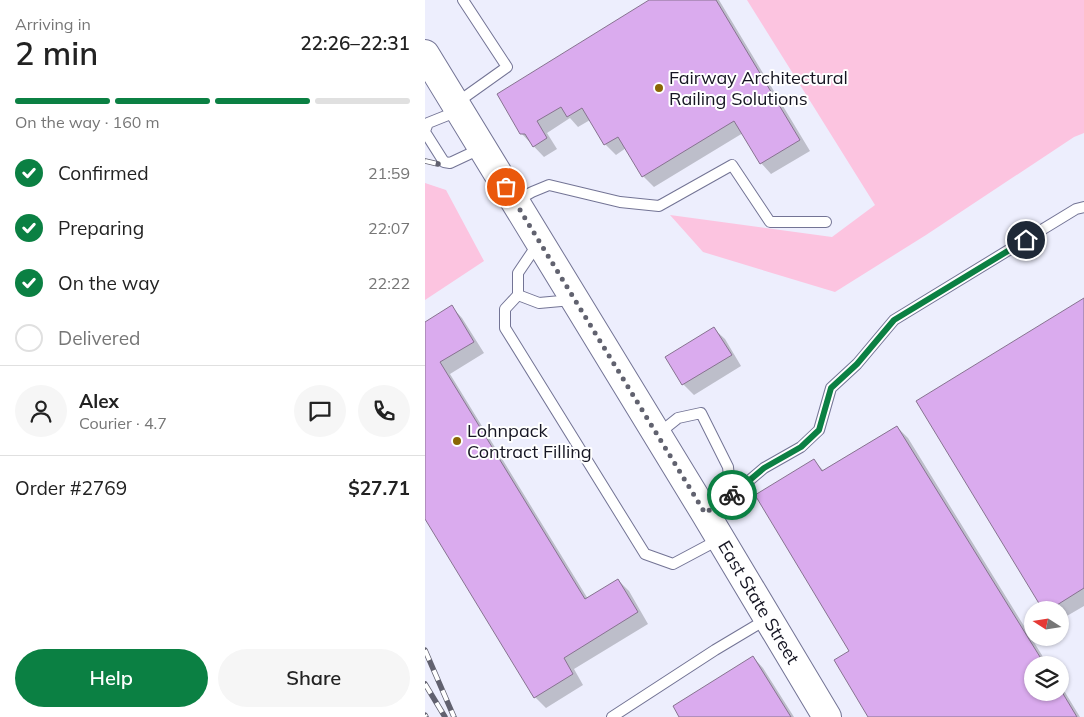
<!DOCTYPE html>
<html lang="en">
<head>
<meta charset="utf-8">
<style>
  body { margin:0; font-family:Mulish,sans-serif; background:#f6f6f6; color:#222; height:100vh; display:flex; flex-direction:column; font-size:19px; white-space:nowrap }
  * { box-sizing:border-box; margin:0 }
  p { font-size:16px; color:#767676 }
  .icon { flex:none; width:28px; height:28px; fill:none; stroke:currentColor; stroke-width:2; stroke-linecap:round; stroke-linejoin:round }
  .map { position:relative; flex:1; overflow:hidden }
  .panel { display:flex; flex-direction:column; background:#fff; width:425px }
  .panel>* { flex:none }
  .needle { width:32px; rotate:282deg }
  .controls { position:absolute; left:599px; top:601px; display:grid; gap:10px }
  .controls a { display:grid; place-items:center; width:45px; height:45px; border-radius:50%; background:#fff; box-shadow:0 1px 4px #0004; font-size:25px }
  .pin { position:absolute; display:grid; place-items:center; width:42px; height:42px; color:#fff; margin:-21px; border:2px solid #fff; border-radius:50%; box-shadow:0 1px 5px #0007 }
  .courier { position:absolute; display:grid; place-items:center; width:50px; height:50px; margin:-25px; border:4px solid #0b8043; border-radius:50%; background:#fff; color:#222; box-shadow:0 1px 6px #0007 }
  .head em { font-style:normal; font-weight:600 }
  .head div { display:flex; flex-direction:column-reverse }
  .head { display:flex; align-items:center; justify-content:space-between; height:85px; padding:0 15px }
  h1 { font-size:32px; font-weight:600; line-height:38px }
  .bar { display:grid; grid-template-columns:repeat(4,1fr); gap:8px 5px; align-content:center; height:60px; padding:0 15px }
  .bar i { height:6px; border-radius:4px; background:#e0e0e0 }
  .bar .active { background:#0b8043 }
  .bar p { grid-column:span 4 }
  .line { display:flex; align-items:center; gap:12px; padding:0 15px; border-top:1px solid #e0e0e0 }
  .line div { flex:1 }
  .round { display:grid; place-items:center; flex:none; width:52px; height:52px; border-radius:26px; background:#f6f6f6 }
  ol { padding:0 15px; list-style:none }
  li { display:flex; align-items:center; gap:15px; height:55px }
  li p { margin-inline-start:auto }
  li .icon { padding:5px; border-radius:50%; background:#0b8043; color:#fff; stroke-width:4 }
  li:last-child { color:#767676 }
  li i { width:28px; height:28px; border:2px solid #e0e0e0; border-radius:50% }
  .action { display:flex; gap:10px; margin-top:auto; padding:10px 15px }
  .action a { flex:1; height:58px; border-radius:30px; background:#0b8043; color:#fff; font-size:20px; font-weight:600; line-height:58px; text-align:center }
  .action a+a { background:#f6f6f6; color:#222 }
  main { display:flex; flex:1; min-height:0 }
  .map>svg:first-child { display:block }
</style>
</head>
<body>
<main>
<section class="panel">
<div class="head"><div><h1>2 min</h1><p>Arriving in</p></div><em>22:26–22:31</em></div>
<div class="bar"><i class="active"></i><i class="active"></i><i class="active"></i><i></i><p>On the way · 160 m</p></div>
<ol>
<li><svg class="icon" aria-label="check" viewBox="0 0 24 24"><path d="M5 12l5 5 9-10"/></svg>Confirmed<p>21:59</p></li>
<li><svg class="icon" aria-label="check" viewBox="0 0 24 24"><path d="M5 12l5 5 9-10"/></svg>Preparing<p>22:07</p></li>
<li><svg class="icon" aria-label="check" viewBox="0 0 24 24"><path d="M5 12l5 5 9-10"/></svg>On the way<p>22:22</p></li>
<li><i></i>Delivered</li>
</ol>
<div class="line" style="height:90px"><a class="round"><svg class="icon" aria-label="person" viewBox="0 0 24 24"><circle cx="12" cy="8" r="4"/><path d="M4 21q1-7 8-7t8 7"/></svg></a><div><b>Alex</b><p>Courier · 4.7</p></div><a class="round"><svg class="icon" aria-label="chat" viewBox="0 0 24 24"><path d="M4 5h16v11H9l-5 4z"/></svg></a><a class="round"><svg class="icon" aria-label="phone" viewBox="0 0 24 24"><path d="M5 4h4l2 5-3 2q2 4 5 5l2-3 5 2v4C11 20 4 13 5 4z"/></svg></a></div>
<div class="line" style="height:65px"><div>Order #2769</div><b>$27.71</b></div>
<div class="action"><a>Help</a><a>Share</a></div>
</section>
<div class="map">
<svg width="659" height="717" viewBox="0 0 659 717">
  <rect width="100%" height="100%" fill="#edeefd"/>
  <!-- green -->
  <path fill="#fcc4e0" d="M322 0H659V133L649 137 501 235 410 292 278 252 245 215 407 237 450 205Z
    M0 183 21 190 59 261 0 300Z"/>
  <!-- shadow -->
  <path fill="#0003" d="M227 0H294L385 151 346 174 336 163 318 133 229 187 218 176 201 148 191 155 180 144 165 120 153 127 145 118 122 133 132 149 119 157 96 133Z
    M659 300V606L635 620V610H620Z
    M27 307 37 318 59 353 25 374 163 599 193 580 204 591 223 624 149 669 158 685 121 708 110 697 0 517V323Z
    M289 329 300 339 316 366 269 395 258 384 242 358Z
    M472 427 483 438 623 665H608V692H635V684L655 717H445L426 651 389 461 399 471Z
    M328 657 338 668 369 717H256Z"/>
  <!-- building -->
  <path fill="#daabee" stroke="#877390" d="M224 0H291L375 140 335 164 309 121 217 177 193 137 179 145 157 108 142 117 136 107 112 121 122 138 108 147 100 134H95L72 94Z
    M659 298V588L624 610H618L491 401Z
    M27 305 49 342 15 362 160 599 193 579 213 612 139 658 148 674 109 698 0 519V322Z
    M289 327 307 355 257 385 240 357Z
    M472 426 620 665H608V692H637L652 717H443L409 660 424 651 330 495 389 459 397 471Z
    M328 656 366 717H254L248 706Z"/>
  <g fill="none" stroke-linecap="round" stroke-linejoin="round">
    <defs>
      <path id="lane" d="M30 104 82 67 38 0
        M0 131 3 123 33 111
        M0 132 19 162 25 163 57 148
        M91 201 107 192 124 185 195 202 234 206 307 165 345 222H401
        M114 242 93 273V295L114 303 147 300
        M93 295 80 309V328L220 554 248 564 295 539
        M233 434 253 418 276 413 303 467 306 496 281 512
        M306 496 339 468 376 447 394 430 406 388 432 364 469 320 651 209 659 207
        M187 717 290 650 342 619"/>
      <g id="secondary">
        <path id="s1" d="M0 54 280 513 402 717"/>
      </g>
    </defs>
    <!-- lane casing -->
    <use href="#lane" stroke="#737495" stroke-width="12"/>
    <!-- secondary casing -->
    <use href="#secondary" stroke="#737495" stroke-width="30"/>
    <!-- lane -->
    <use href="#lane" stroke="#fff" stroke-width="10"/>
    <!-- secondary -->
    <use href="#secondary" stroke="#fff" stroke-width="28"/>
    <defs>
      <path id="rail" d="M0 161 13 164
        M0 650 29 717
        M0 684 20 717
        M0 715 1 717"/>
    </defs>
    <!-- rail casing -->
    <use href="#rail" stroke="#61616f" stroke-width="5.5"/>
    <!-- rail -->
    <use href="#rail" stroke="#fff" stroke-width="4" stroke-dasharray="11" stroke-linecap="butt"/>
  </g>
  <g fill="none" stroke-linecap="round" stroke-linejoin="round">
    <!-- done -->
    <path stroke="#61626f" stroke-width="5" stroke-dasharray="0 9" d="M81 187 280 513 307 495"/>
    <!-- route -->
    <path stroke="#0b8043" stroke-width="6" d="M307 495 339 468 376 447 394 430 406 388 432 364 469 320 601 240"/>
  </g>
  <!-- markers -->
  <g fill="#8a6604" stroke="#fff" stroke-width="2">
    <circle cx="234" cy="88" r="5"/>
    <circle cx="32" cy="441" r="5"/>
  </g>
  <g text-anchor="middle" stroke-width="4" stroke-linejoin="round" paint-order="stroke">
    <!-- poi labels -->
    <g font-size="18" fill="#161623" stroke="#fff" text-anchor="start">
      <text x="244" y="84">Fairway Architectural<tspan x="244" dy="21">Railing Solutions</tspan></text>
      <text x="42" y="437">Lohnpack<tspan x="42" dy="21">Contract Filling</tspan></text>
    </g>
    <!-- street labels -->
    <g font-size="18" fill="#161623" stroke="#fff">
      <text dy="6" stroke="none"><textPath href="#s1" startOffset="642">East State Street</textPath></text>
    </g>
  </g>
</svg>
<div class="controls">
<a><svg class="needle" viewBox="-14 -14 28 28"><path d="M0-13l5 13h-10z" fill="#e53935"/><path d="M0 13l5-13h-10z" fill="#767676"/></svg></a>
<a><svg class="icon" aria-label="layers" viewBox="0 0 24 24"><path d="M12 4l9 5-9 5-9-5zM3 14l9 5 9-5"/></svg></a>
</div>
<div class="pin" style="left:81px;top:187px;background:#ea580c"><svg class="icon" aria-label="bag" viewBox="0 0 24 24"><path d="M5 8h14l-1 12H6zM9 8a3 3 0 0 1 6 0"/></svg></div>
<div class="pin" style="left:601px;top:240px;background:#1f2937"><svg class="icon" aria-label="home" viewBox="0 0 24 24"><path d="M3 11l9-7 9 7M6 9v11h12V9"/></svg></div>
<div class="courier" style="left:307px;top:495px"><svg class="icon" aria-label="bike" viewBox="0 0 24 24"><circle cx="6" cy="16" r="4"/><circle cx="18" cy="16" r="4"/><path d="M6 16l4-8h5l3 8M10 8l3 8H6M13 5h3"/></svg></div>
</div>
</main>
</body>
</html>
